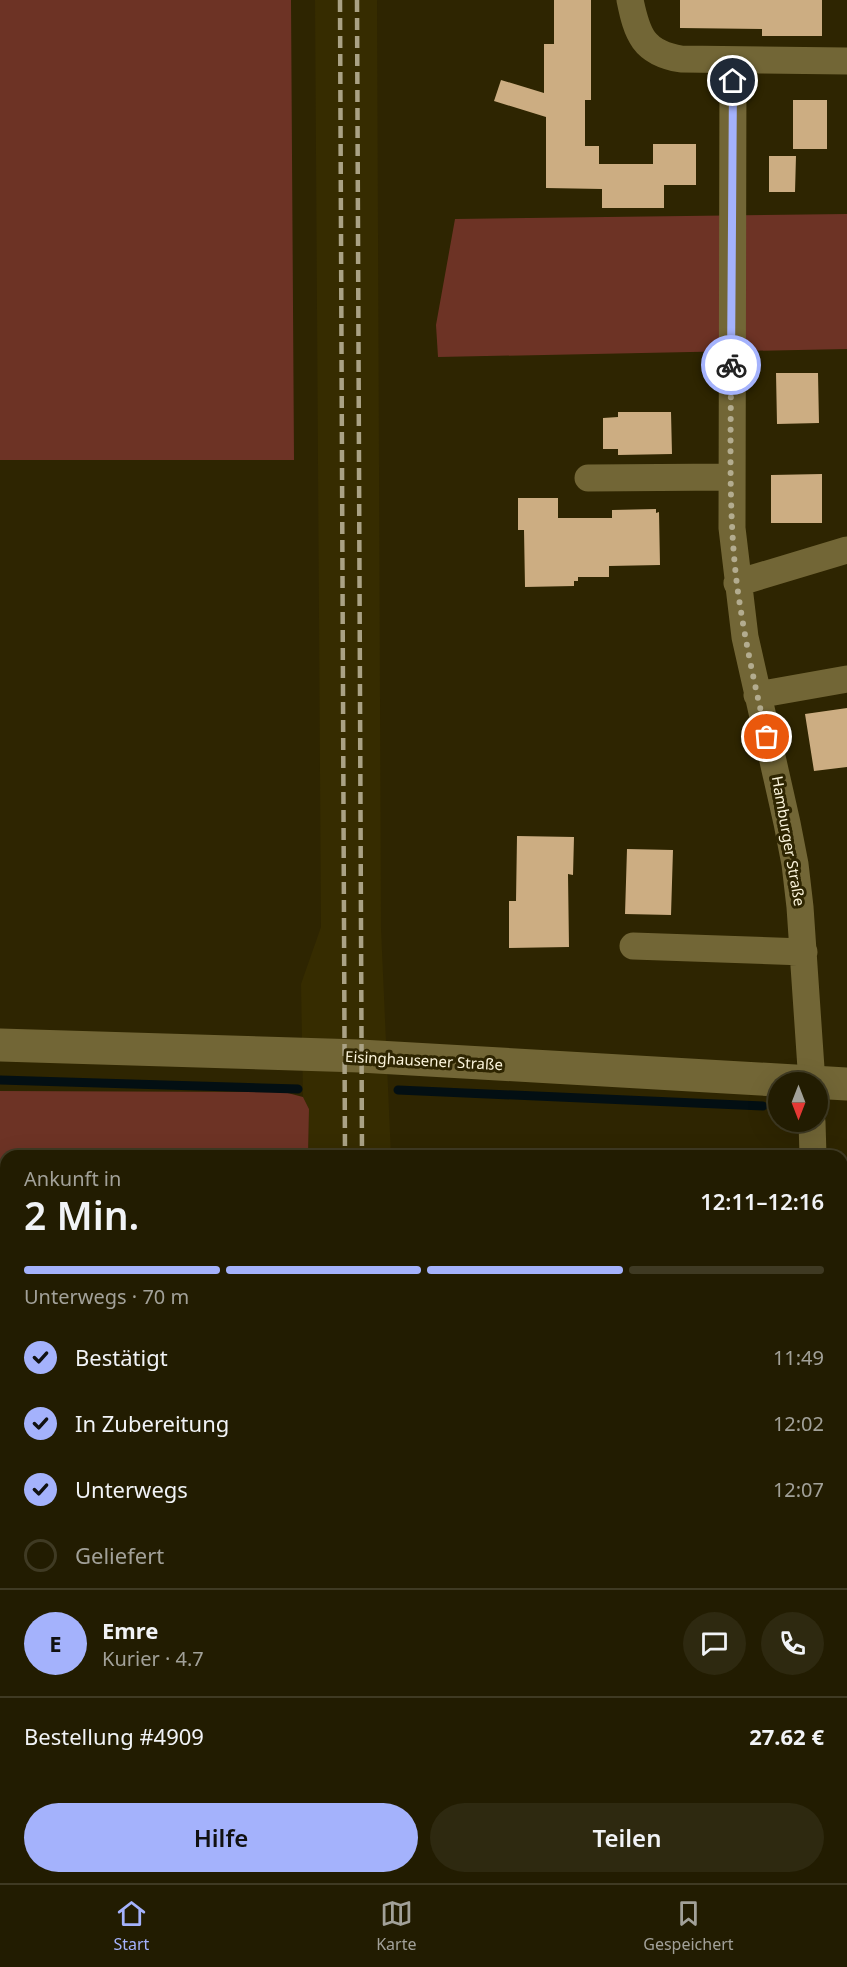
<!DOCTYPE html>
<html lang="de">
<head>
<meta charset="utf-8">
<style>
  body { margin:0; font-family:"Noto Sans",sans-serif; background:#2e2910; color:#f1f3f6; height:100vh; display:flex; flex-direction:column; font-size:22px; white-space:nowrap }
  * { box-sizing:border-box; margin:0 }
  p { font-size:20px; color:#a2a199 }
  .icon { flex:none; width:33px; height:33px; fill:none; stroke:currentColor; stroke-width:2; stroke-linecap:round; stroke-linejoin:round }
  .map { position:relative; flex:1; overflow:hidden }
  .sheet { position:absolute; left:0px; top:1150px; width:848px; height:734px; display:flex; flex-direction:column; background:#221c01; border-radius:18px 18px 0 0; box-shadow:0 6px 24px #0002,0 0 0 2px #3f3a23 }
  .sheet>* { flex:none }
  .needle { width:39px; rotate:180deg }
  .buttons { position:absolute; left:768px; top:1072px; display:grid; gap:12px }
  .buttons a { display:grid; place-items:center; width:60px; height:60px; border-radius:50%; background:#221c01; box-shadow:0 6px 24px #0002,0 0 0 2px #3f3a23; font-size:30px }
  .pin { position:absolute; display:grid; place-items:center; width:51px; height:51px; color:#fff; margin:-26px; border:3px solid #fff; border-radius:50%; box-shadow:0 2px 6px #0007 }
  .courier { position:absolute; display:grid; place-items:center; width:60px; height:60px; margin:-30px; border:4px solid #a4b2fc; border-radius:50%; background:#fff; color:#222; box-shadow:0 2px 8px #0007 }
  .head em { font-style:normal; font-weight:600 }
  .head div { display:flex; flex-direction:column-reverse }
  .head { display:flex; align-items:center; justify-content:space-between; height:102px; padding:0 24px }
  h1 { font-size:39px; font-weight:600; line-height:45px }
  .bar { display:grid; grid-template-columns:repeat(4,1fr); gap:9px 6px; align-content:center; height:72px; padding:0 24px }
  .bar i { height:8px; border-radius:4px; background:#3f3a23 }
  .bar .selected { background:#a4b2fc }
  .bar p { grid-column:span 4 }
  .line { display:flex; align-items:center; gap:15px; padding:0 24px; border-top:2px solid #3f3a23 }
  .line div { flex:1 }
  .round { display:grid; place-items:center; flex:none; width:63px; height:63px; border-radius:32px; background:#2e2910 }
  ol { padding:0 24px; list-style:none }
  li { display:flex; align-items:center; gap:18px; height:66px }
  li p { margin-inline-start:auto }
  li .icon { padding:6px; border-radius:50%; background:#a4b2fc; color:#111; stroke-width:4 }
  li:last-child { color:#a2a199 }
  li i { width:33px; height:33px; border:3px solid #3f3a23; border-radius:50% }
  .primary-button { display:flex; gap:12px; margin-top:auto; padding:12px 24px }
  .primary-button a { flex:1; height:69px; border-radius:36px; background:#a4b2fc; color:#111; font-size:24px; font-weight:600; line-height:69px; text-align:center }
  .primary-button a+a { background:#2e2910; color:#f1f3f6 }
  .dock { display:flex; justify-content:space-around; align-items:center; height:84px; border-top:2px solid #3f3a23; background:#221c01; font-size:16px; color:#a2a199 }
  .dock a { display:grid; justify-items:center; gap:3px }
  .dock .selected { color:#a4b2fc }
  .map>svg:first-child { display:block }
</style>
</head>
<body>
<div class="map">
<svg width="847" height="1883" viewBox="0 0 847 1883">
  <rect width="100%" height="100%" fill="#2e2501"/>
  <!-- built -->
  <path fill="#362c00" d="M315 0H377L381 928 391 1156H308L309 1109 303 1097 301 984 321 927Z
    M341 1878H421V1883H342Z"/>
  <!-- green -->
  <path fill="#6d3325" d="M0 0H291L294 460H0Z
    M847 214V349L438 357 436 325 455 219Z
    M0 1091 284 1092 303 1097 309 1109 308 1156H6V1878H298V1883H0Z"/>
  <g fill="none" stroke-linecap="round" stroke-linejoin="round">
    <!-- stream -->
    <path stroke="#030f13" stroke-width="9" d="M0 1080 298 1089
      M398 1090 763 1106"/>
  </g>
  <!-- building -->
  <path fill="#ccad82" d="M554 0H591V100H585V146H599V164H653V144H696V185H664V208H602V189L546 188V117L494 101 501 80 544 93V44H554Z
    M680 0H822V36H762V29L680 28Z
    M793 100H827V149H793Z
    M769 156H796L795 192H769Z
    M776 373H818L819 423 777 424Z
    M618 412H671L672 454 618 455V449H603V418L618 417Z
    M822 474V523H771V475Z
    M518 498H558V518H612V510L656 509V513L659 512 660 565 609 566V577H578V581H574V586L525 587 524 530H518Z
    M847 708V767L814 771 805 714Z
    M517 836 574 837 573 875 568 874 569 947 509 948V901H516Z
    M627 849 673 850 671 915 625 914Z"/>
  <g fill="none" stroke-linecap="round" stroke-linejoin="round">
    <!-- street -->
    <path stroke="#726636" stroke-width="27" d="M630 0C637 34 643 53 681 59L847 61
      M733 60 732 528 745 637 787 823 795 864 800 907 812 1083
      M588 478 731 477
      M737 583 847 550
      M757 695 847 679
      M633 946 804 952
      M812 1122 813 1156
      M842 1474 847 1477
      M842 1527 847 1523
      M483 1878 484 1883"/>
    <!-- secondary -->
    <path stroke="#726636" stroke-width="33" d="M0 1045 360 1056 847 1084"/>
    <!-- rail -->
    <path stroke="#aaa285" stroke-width="4.5" stroke-dasharray="12 6" stroke-linecap="butt" d="M340 0 345 1156
      M357 0 362 1156
      M370 1878 371 1883
      M388 1878V1883"/>
  </g>
  <g fill="none" stroke-linecap="round" stroke-linejoin="round">
    <!-- done -->
    <path stroke="#b3ac8f" stroke-width="6" stroke-dasharray="0 10.8" d="M731 365C731 438 728 512 737 585 744 636 755 687 767 737"/>
    <!-- route -->
    <path stroke="#a4b2fc" stroke-width="8" d="M731 365 733 81"/>
  </g>
  <g text-anchor="middle" stroke-width="6" stroke-linejoin="round" paint-order="stroke">
    <!-- street labels -->
    <g font-size="15" fill="#fbf4db" stroke="#2e2501">
      <text transform="translate(788 841) rotate(80)" y="5">Hamburger Straße</text>
      <text transform="translate(424 1061) rotate(3)" y="5">Eisinghausener Straße</text>
    </g>
  </g>
</svg>
<div class="buttons">
<a><svg class="needle" viewBox="-14 -14 28 28"><path d="M0-13l5 13h-10z" fill="#e53935"/><path d="M0 13l5-13h-10z" fill="#a2a199"/></svg></a>
</div>
<div class="pin" style="left:767px;top:737px;background:#ea580c"><svg class="icon" aria-label="bag" viewBox="0 0 24 24"><path d="M5 8h14l-1 12H6zM9 8a3 3 0 0 1 6 0"/></svg></div>
<div class="pin" style="left:733px;top:81px;background:#1f2937"><svg class="icon" aria-label="home" viewBox="0 0 24 24"><path d="M3 11l9-7 9 7M6 9v11h12V9"/></svg></div>
<div class="courier" style="left:731px;top:365px"><svg class="icon" aria-label="bike" viewBox="0 0 24 24"><circle cx="6" cy="16" r="4"/><circle cx="18" cy="16" r="4"/><path d="M6 16l4-8h5l3 8M10 8l3 8H6M13 5h3"/></svg></div>
<section class="sheet">
<div class="head"><div><h1>2 Min.</h1><p>Ankunft in</p></div><em>12:11–12:16</em></div>
<div class="bar"><i class="selected"></i><i class="selected"></i><i class="selected"></i><i></i><p>Unterwegs · 70 m</p></div>
<ol>
<li><svg class="icon" aria-label="check" viewBox="0 0 24 24"><path d="M5 12l5 5 9-10"/></svg>Bestätigt<p>11:49</p></li>
<li><svg class="icon" aria-label="check" viewBox="0 0 24 24"><path d="M5 12l5 5 9-10"/></svg>In Zubereitung<p>12:02</p></li>
<li><svg class="icon" aria-label="check" viewBox="0 0 24 24"><path d="M5 12l5 5 9-10"/></svg>Unterwegs<p>12:07</p></li>
<li><i></i>Geliefert</li>
</ol>
<div class="line" style="height:108px"><b class="round" style="background:#a4b2fc;color:#111">E</b><div><b>Emre</b><p>Kurier · 4.7</p></div><a class="round"><svg class="icon" aria-label="chat" viewBox="0 0 24 24"><path d="M4 5h16v11H9l-5 4z"/></svg></a><a class="round"><svg class="icon" aria-label="phone" viewBox="0 0 24 24"><path d="M5 4h4l2 5-3 2q2 4 5 5l2-3 5 2v4C11 20 4 13 5 4z"/></svg></a></div>
<div class="line" style="height:78px"><div>Bestellung #4909</div><b>27.62 €</b></div>
<div class="primary-button"><a>Hilfe</a><a>Teilen</a></div>
</section>
</div>
<nav class="dock">
<a class="selected"><svg class="icon" aria-label="home" viewBox="0 0 24 24"><path d="M3 11l9-7 9 7M6 9v11h12V9"/></svg>Start</a>
<a><svg class="icon" aria-label="map" viewBox="0 0 24 24"><path d="M3 6l6-2 6 2 6-2v14l-6 2-6-2-6 2zM9 4v14M15 6v14"/></svg>Karte</a>
<a><svg class="icon" aria-label="saved" viewBox="0 0 24 24"><path d="M7 4h10v16l-5-4-5 4z"/></svg>Gespeichert</a>
</nav>
</body>
</html>
